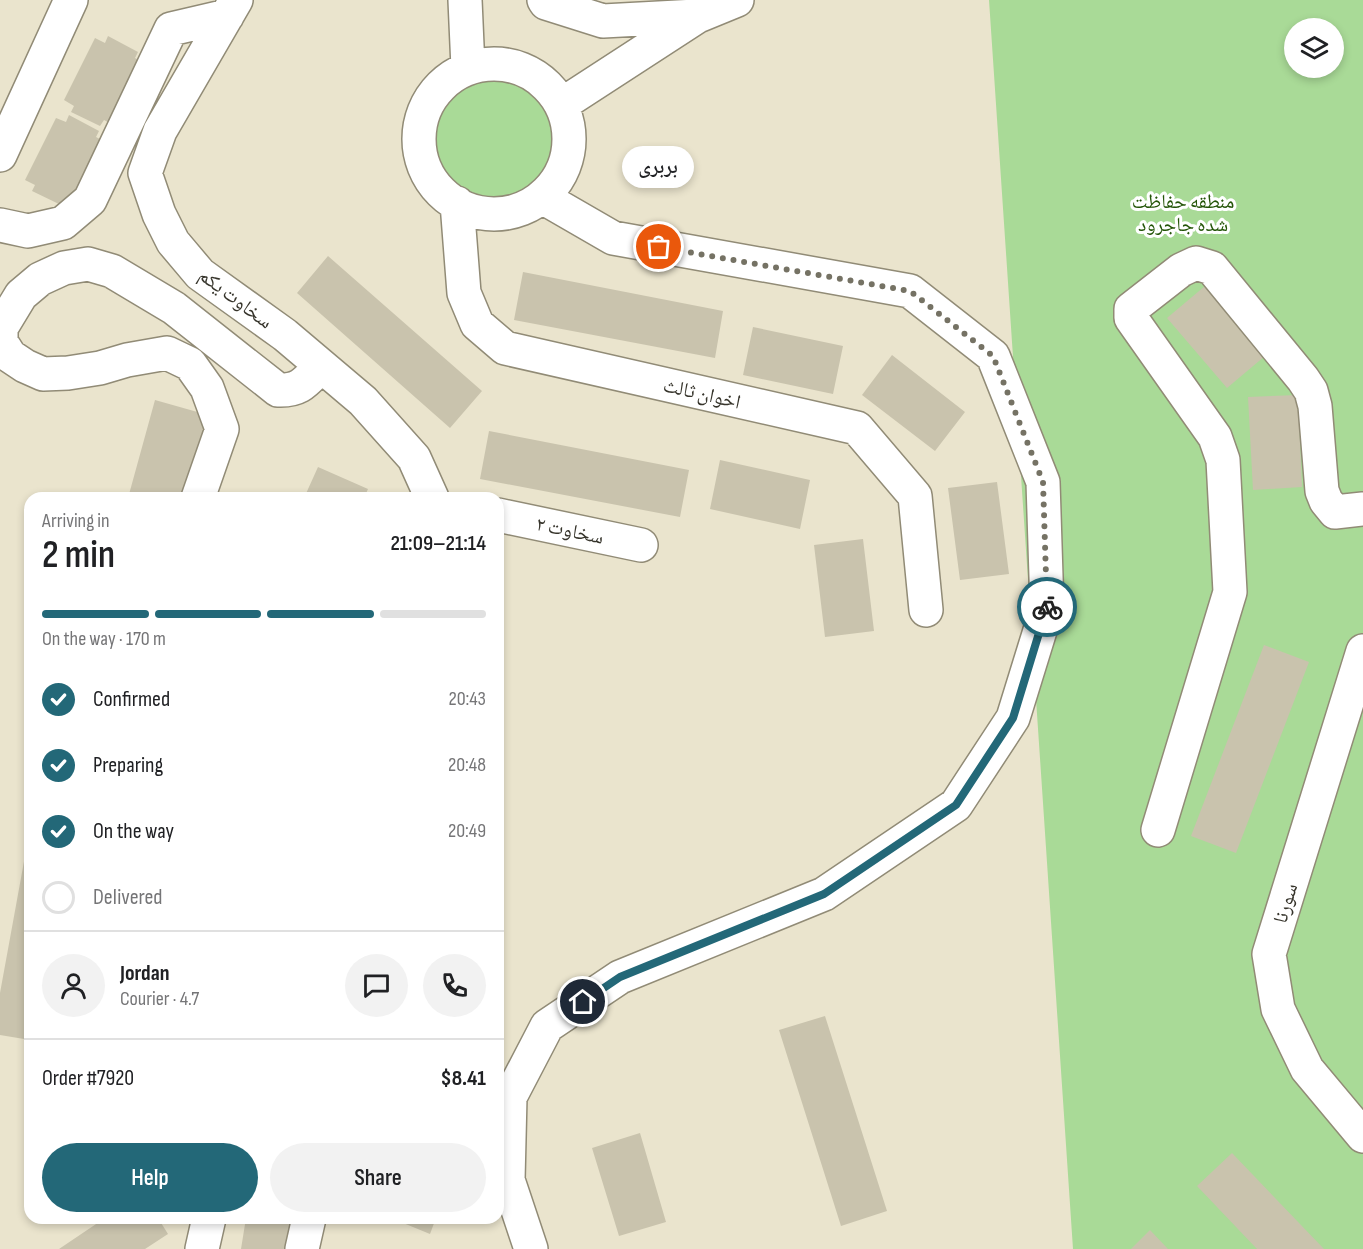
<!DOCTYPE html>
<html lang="en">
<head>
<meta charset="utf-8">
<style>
  body { margin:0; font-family:"Sofia Sans Condensed","Noto Naskh Arabic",sans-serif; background:#f2f2f2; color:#202124; height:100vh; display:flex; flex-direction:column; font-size:22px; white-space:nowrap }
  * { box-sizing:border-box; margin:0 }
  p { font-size:20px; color:#757577 }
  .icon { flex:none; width:33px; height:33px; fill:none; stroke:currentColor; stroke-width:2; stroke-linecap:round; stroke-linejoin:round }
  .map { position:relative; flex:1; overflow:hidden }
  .sheet { position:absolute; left:24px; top:492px; width:480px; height:732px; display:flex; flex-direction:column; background:#fff; border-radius:18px; box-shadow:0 3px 9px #0003 }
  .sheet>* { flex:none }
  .fabs { position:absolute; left:1284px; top:18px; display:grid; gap:12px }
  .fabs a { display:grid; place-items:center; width:60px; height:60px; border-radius:50%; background:#fff; box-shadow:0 3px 9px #0003; font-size:30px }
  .pin { position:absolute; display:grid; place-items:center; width:51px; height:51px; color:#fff; margin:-26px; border:3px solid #fff; border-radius:50%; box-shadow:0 2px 6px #0007 }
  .courier { position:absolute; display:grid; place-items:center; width:60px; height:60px; margin:-30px; border:4px solid #236878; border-radius:50%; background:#fff; color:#222; box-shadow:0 2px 8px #0007 }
  .bubble { position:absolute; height:42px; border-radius:21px; background:#fff; box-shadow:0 3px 9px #0003; font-size:20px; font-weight:600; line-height:42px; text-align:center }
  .headline em { font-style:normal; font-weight:600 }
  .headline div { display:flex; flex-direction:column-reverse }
  .headline { display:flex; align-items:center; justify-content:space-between; height:102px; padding:0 18px }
  h1 { font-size:39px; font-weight:600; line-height:45px }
  .bar { display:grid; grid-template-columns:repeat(4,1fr); gap:9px 6px; align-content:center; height:72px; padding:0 18px }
  .bar i { height:8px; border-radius:4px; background:#e0e0e0 }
  .bar .active { background:#236878 }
  .bar p { grid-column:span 4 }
  .line { display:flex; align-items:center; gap:15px; padding:0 18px; border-top:2px solid #e0e0e0 }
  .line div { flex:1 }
  .round { display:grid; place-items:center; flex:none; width:63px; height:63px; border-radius:32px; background:#f2f2f2 }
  ol { padding:0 18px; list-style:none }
  li { display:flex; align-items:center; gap:18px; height:66px }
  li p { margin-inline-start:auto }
  li .icon { padding:6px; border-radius:50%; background:#236878; color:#fff; stroke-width:4 }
  li:last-child { color:#757577 }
  li i { width:33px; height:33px; border:3px solid #e0e0e0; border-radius:50% }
  .action { display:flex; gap:12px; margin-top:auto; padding:12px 18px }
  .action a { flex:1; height:69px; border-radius:36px; background:#236878; color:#fff; font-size:24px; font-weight:600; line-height:69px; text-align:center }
  .action a+a { background:#f2f2f2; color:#202124 }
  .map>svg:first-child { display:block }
</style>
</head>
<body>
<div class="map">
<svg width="1363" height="1249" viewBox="0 0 1363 1249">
  <rect width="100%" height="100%" fill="#eae4cd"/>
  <!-- green -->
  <path fill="#a9da97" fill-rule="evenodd" d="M989 0H1363V1249H1073ZM1294 28H1334V68H1294Z
    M434 138a60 60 0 1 1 120 0a60 60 0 1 1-120 0Z"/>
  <!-- building -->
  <path fill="#c9c3ad" d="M108 36 138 52 135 58 144 63 113 125 104 120 100 126 71 112 74 106 64 100 95 38 105 43Z
    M69 115 99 131 96 137 106 142 75 204 65 199 61 205 32 191 35 185 25 180 56 118 66 122Z
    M328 256 482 391 450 428 297 293Z
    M523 272 723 311 715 358 514 320Z
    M1205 286 1265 356 1227 388 1167 318Z
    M753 327 843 346 833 394 743 375Z
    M892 355 965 412 935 451 862 395Z
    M1298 395 1302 487 1253 490 1248 397Z
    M155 400 208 415 185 498H128Z
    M489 431 689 470 680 517 480 479Z
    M720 460 810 480 800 529 710 509Z
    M318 467 368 489 364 498H304Z
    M997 482 1009 574 960 580 948 488Z
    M863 539 874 631 825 637 814 545Z
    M1264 645 1309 662 1236 853 1191 836Z
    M29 834 30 835V1040L0 1035V993Z
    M825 1016 887 1211 841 1226 779 1030Z
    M640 1133 666 1222 619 1236 592 1148Z
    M1232 1153 1324 1249H1257L1197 1186Z
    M105 1218H158L168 1234 145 1249H59Z
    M246 1218H295L290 1249H241Z
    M391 1218H436L430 1234Z
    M1150 1230 1168 1249H1131Z"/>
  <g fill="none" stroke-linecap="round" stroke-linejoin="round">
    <defs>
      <path id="minor" d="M236 0 160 131 145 173 159 214 173 242 200 274 285 335 363 401 414 458 432 498
        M465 0 468 68
        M544 0 546 3 603 21 696 16
        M419 139a75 75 0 1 1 150 0a75 75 0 1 1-150 0Z
        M561 105 698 16 737 0
        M0 155 71 0
        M457 203 464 293 477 324 505 348 857 428 915 496 926 610
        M0 225 28 231 63 223 90 200 171 29 227 16
        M198 498 222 429 207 388 190 364 167 353 127 360 100 368 68 373 43 374 25 366 10 356 1 342V328L21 295 40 279 64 268 88 264 112 271 174 308 278 390C301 391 306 381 321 366
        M498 515 641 545
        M1363 651 1269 954 1278 1009 1307 1069 1363 1136
        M1158 830 1230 592 1223 460 1215 437 1131 318V309L1181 270 1196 263 1212 268 1303 379 1311 391 1315 406 1322 491 1326 501 1335 512 1363 509
        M202 1249 209 1218
        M302 1249 309 1218
        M531 1249 508 1180 510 1097 547 1026 620 977 824 894 956 805 1013 718 1047 608 1043 482 993 356 910 291 613 238 542 197"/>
    </defs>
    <!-- minor casing -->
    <use href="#minor" stroke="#918b76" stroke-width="36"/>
    <!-- minor -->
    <use href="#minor" stroke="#fff" stroke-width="33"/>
  </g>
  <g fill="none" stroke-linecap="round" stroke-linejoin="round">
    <!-- done -->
    <path stroke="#757264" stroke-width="6" stroke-dasharray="0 10.8" d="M659 247 910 291 993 356 1043 482 1047 607"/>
    <!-- route -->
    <path stroke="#236878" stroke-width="8" d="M583 1002 620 977 824 894 956 805 1013 718 1047 607"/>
  </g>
  <g text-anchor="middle" stroke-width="6" stroke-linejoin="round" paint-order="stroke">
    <!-- park labels -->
    <g font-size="20" fill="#245508" stroke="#fff">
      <text x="1183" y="208">منطقه حفاظت<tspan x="1183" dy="23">شده جاجرود</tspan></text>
    </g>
    <!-- street labels -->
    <g font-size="20" fill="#36342b" stroke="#fff">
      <text transform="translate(236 298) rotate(37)" y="7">سخاوت یکم</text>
      <text transform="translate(702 393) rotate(13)" y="7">اخوان ثالث</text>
      <text transform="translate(570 530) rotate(12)" y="7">سخاوت ۲</text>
      <text transform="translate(1285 903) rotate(-73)" y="7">سورنا</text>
    </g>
  </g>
</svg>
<div class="fabs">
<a><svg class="icon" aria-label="layers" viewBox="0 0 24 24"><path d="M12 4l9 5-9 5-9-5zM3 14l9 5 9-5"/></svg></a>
</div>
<div class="pin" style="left:659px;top:247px;background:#ea580c"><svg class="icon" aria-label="bag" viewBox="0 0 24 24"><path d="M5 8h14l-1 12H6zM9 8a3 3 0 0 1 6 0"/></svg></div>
<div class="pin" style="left:583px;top:1002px;background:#1f2937"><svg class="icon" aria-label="home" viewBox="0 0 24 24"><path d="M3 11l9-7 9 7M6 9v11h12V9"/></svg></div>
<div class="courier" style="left:1047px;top:607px"><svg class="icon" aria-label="bike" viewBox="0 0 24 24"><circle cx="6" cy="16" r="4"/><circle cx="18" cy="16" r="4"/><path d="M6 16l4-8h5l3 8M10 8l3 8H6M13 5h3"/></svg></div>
<div class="bubble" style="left:622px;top:146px;width:72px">بربری</div>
<section class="sheet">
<div class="headline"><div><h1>2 min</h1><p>Arriving in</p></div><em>21:09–21:14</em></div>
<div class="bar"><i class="active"></i><i class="active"></i><i class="active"></i><i></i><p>On the way · 170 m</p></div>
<ol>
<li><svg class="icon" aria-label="check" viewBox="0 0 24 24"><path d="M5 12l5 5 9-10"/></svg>Confirmed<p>20:43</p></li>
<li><svg class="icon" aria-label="check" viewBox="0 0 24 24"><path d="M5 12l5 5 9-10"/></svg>Preparing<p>20:48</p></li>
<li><svg class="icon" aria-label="check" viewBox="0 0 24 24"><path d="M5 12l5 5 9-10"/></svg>On the way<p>20:49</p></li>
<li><i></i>Delivered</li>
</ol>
<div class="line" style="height:108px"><a class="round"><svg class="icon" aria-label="person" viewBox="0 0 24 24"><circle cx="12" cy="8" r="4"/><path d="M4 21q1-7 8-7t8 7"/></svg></a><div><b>Jordan</b><p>Courier · 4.7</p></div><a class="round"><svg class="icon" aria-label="chat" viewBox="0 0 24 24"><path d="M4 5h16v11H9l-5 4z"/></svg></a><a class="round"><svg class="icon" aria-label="phone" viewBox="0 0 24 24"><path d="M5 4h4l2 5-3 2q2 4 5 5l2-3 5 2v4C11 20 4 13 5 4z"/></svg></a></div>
<div class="line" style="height:78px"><div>Order #7920</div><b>$8.41</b></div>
<div class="action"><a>Help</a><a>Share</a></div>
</section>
</div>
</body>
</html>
